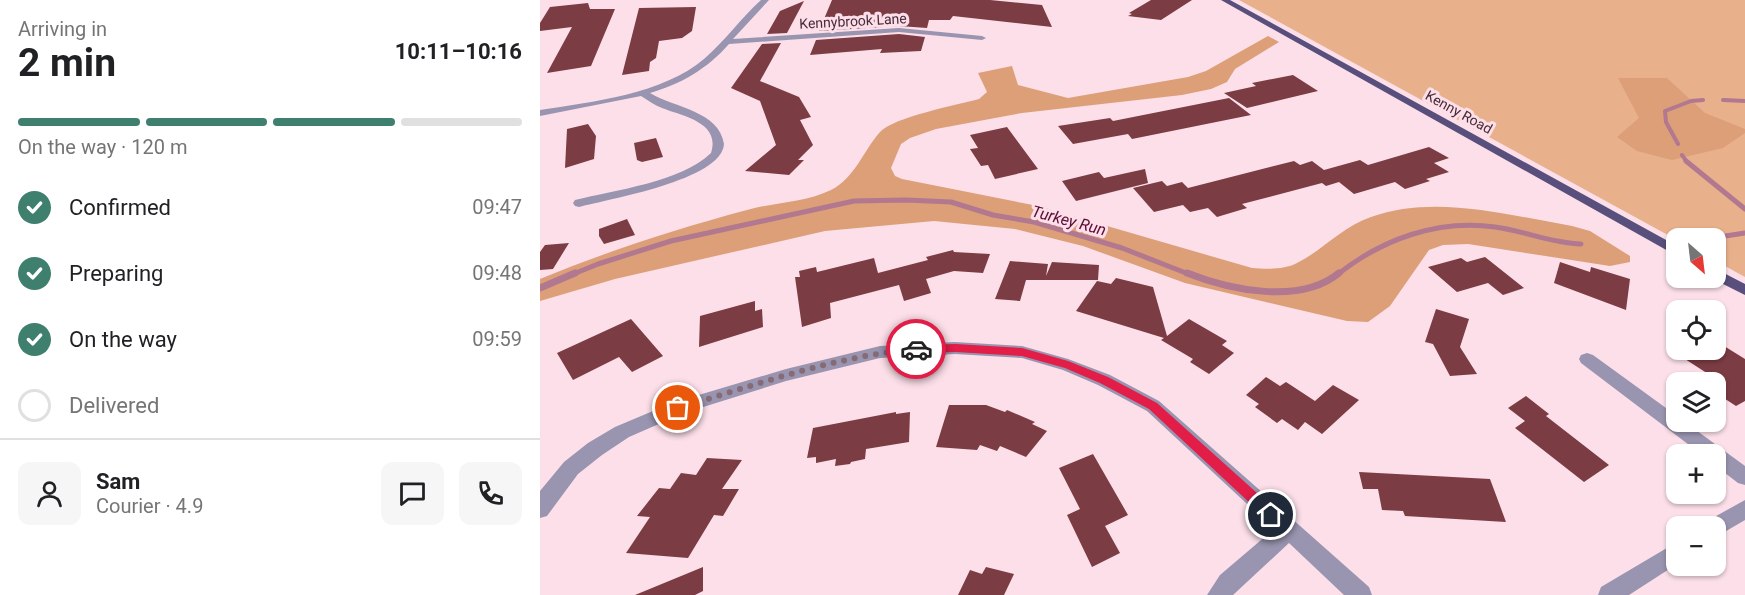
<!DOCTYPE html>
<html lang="en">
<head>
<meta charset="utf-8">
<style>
  body { margin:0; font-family:Roboto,sans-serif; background:#f6f6f6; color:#202124; height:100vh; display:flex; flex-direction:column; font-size:22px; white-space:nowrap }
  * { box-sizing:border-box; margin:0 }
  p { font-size:20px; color:#757577 }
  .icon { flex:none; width:33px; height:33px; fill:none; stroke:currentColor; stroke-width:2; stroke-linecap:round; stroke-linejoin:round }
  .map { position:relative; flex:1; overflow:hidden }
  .side { display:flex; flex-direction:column; background:#fff; width:540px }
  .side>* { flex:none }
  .needle { width:39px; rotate:152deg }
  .controls { position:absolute; left:1126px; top:228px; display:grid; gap:12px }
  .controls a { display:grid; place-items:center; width:60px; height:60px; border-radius:12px; background:#fff; box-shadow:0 2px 4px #0004; font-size:30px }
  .pin { position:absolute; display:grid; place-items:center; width:51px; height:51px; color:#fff; margin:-26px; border:3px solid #fff; border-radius:50%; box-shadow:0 2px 6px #0007 }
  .courier { position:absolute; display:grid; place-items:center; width:60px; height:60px; margin:-30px; border:4px solid #e11d48; border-radius:50%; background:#fff; color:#222; box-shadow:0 2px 8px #0007 }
  .summary em { font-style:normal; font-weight:700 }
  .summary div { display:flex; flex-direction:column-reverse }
  .summary { display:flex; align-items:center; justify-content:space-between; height:102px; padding:0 18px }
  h1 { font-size:39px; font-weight:700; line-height:45px }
  .bar { display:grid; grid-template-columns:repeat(4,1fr); gap:9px 6px; align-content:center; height:72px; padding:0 18px }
  .bar i { height:8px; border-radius:4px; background:#e0e0e0 }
  .bar .current { background:#3f7f6e }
  .bar p { grid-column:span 4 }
  .line { display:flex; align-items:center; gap:15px; padding:0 18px; border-top:2px solid #e0e0e0 }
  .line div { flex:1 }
  .round { display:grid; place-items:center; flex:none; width:63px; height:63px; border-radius:12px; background:#f6f6f6 }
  ol { padding:0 18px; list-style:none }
  li { display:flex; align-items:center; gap:18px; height:66px }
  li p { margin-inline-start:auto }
  li .icon { padding:6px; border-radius:50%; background:#3f7f6e; color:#fff; stroke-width:4 }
  li:last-child { color:#757577 }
  li i { width:33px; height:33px; border:3px solid #e0e0e0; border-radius:50% }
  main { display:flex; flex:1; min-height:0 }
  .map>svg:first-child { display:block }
</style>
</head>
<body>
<main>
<section class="side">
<div class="summary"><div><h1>2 min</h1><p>Arriving in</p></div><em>10:11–10:16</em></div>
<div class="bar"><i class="current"></i><i class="current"></i><i class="current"></i><i></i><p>On the way · 120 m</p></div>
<ol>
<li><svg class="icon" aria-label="check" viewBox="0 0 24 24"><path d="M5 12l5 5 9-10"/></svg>Confirmed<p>09:47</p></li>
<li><svg class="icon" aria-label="check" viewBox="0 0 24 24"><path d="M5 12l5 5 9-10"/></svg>Preparing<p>09:48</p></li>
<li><svg class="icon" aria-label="check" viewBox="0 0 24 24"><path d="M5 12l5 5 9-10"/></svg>On the way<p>09:59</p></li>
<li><i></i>Delivered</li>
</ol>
<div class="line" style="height:108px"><a class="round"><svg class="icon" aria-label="person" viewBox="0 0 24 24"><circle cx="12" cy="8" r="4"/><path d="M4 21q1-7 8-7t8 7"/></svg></a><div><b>Sam</b><p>Courier · 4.9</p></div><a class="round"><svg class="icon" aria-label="chat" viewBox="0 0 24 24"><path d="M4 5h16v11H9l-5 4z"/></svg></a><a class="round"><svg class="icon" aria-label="phone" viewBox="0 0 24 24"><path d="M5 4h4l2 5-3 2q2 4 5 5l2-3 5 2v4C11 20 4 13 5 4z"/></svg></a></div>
</section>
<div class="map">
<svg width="1205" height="595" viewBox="0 0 1205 595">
  <rect width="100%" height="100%" fill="#fcdfe9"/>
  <!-- green -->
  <path fill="#e8b08b" d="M699 0H1205V277L1176 261V238L1137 240Z"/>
  <!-- forest -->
  <path fill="#dc9f78" d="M728 36 739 42 695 69 687 82 671 89 642 95 482 113 396 129 370 138 361 144 351 168 355 176 362 179 498 206 712 268C726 269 744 270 757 263 783 250 802 227 831 217 895 194 967 215 1032 226L1050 231 1090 256V262L1070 266 928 244 903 245 889 250 850 306 828 322 807 321 645 283 543 246 475 229 394 221 285 231 75 279 0 301V279C68 251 136 229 207 210 235 202 264 203 291 190 314 179 324 150 340 132 354 117 417 105 439 99L447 92 438 73 472 66 478 85 528 98 648 77 666 71Z
    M1078 78H1127L1165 113 1205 129V133L1183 148 1132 160 1097 151 1077 137 1099 118Z"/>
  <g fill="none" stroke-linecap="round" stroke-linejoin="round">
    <!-- stream-far2 -->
    <path stroke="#b1788f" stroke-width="4" d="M1183 100 1205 101
      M1138 144 1126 122 1125 111 1151 101 1163 100
      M1142 155 1147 162"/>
    <!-- stream-far1 -->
    <path stroke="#b1788f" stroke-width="5" d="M1146 161 1205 209
      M1133 232 1179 237 1205 233
      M31 275 58 264 131 241 314 201 366 200 411 202 453 215 494 222 582 248 651 275
      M797 275C842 239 898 219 955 227 985 231 1011 243 1041 244"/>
    <!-- stream -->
    <path stroke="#b1788f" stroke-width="7" d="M647 273C690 290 760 305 799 273
      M0 288 35 273"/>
  </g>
  <!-- building -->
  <path fill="#7b3c43" d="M292 0H450L502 5 512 27 413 16 410 20H389L387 28 359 26 279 31Z
    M611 0H652L621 20 588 16 592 14 589 13Z
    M264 1 247 33 227 34 240 11Z
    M48 3 50 9H75L51 66 7 73 32 27 0 31V23L10 7Z
    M156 7 152 31 142 38 119 41 116 58 110 62 109 71 82 75 99 8Z
    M359 34 385 37 381 51 340 53 342 49 270 55 276 40Z
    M241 43 220 81 259 97 271 117 260 120 273 145 258 160H264L249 175 205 171 236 145 220 101 191 88 222 44Z
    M753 75 778 91 707 108 684 93 716 86 712 83Z
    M689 98 711 115 592 139 588 134 533 144 518 126 570 118 573 121Z
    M48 124 56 136 54 159 25 168 27 129Z
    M467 127 498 169 455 179 448 165 441 166 430 149 438 148 430 135Z
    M116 138 123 157 102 162 97 160 94 143Z
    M889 147 909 158 894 163 909 172 886 179 890 181 865 189 855 182 814 194 799 182 786 186 782 183 702 204 707 208 677 217 668 208 650 212 643 205 614 212 593 188 622 181 627 186 642 182 648 188 754 161 760 165 772 161 784 170 820 160 828 165Z
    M605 169 608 183 536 201 522 181 559 172 564 178Z
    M87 219 95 235 64 244 59 236V229Z
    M29 243 13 269 0 270V252L5 245Z
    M413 250 414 252 450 254 443 273 414 271 386 279 391 293 364 301 359 285 290 303 291 318 262 327 255 277H260L259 271 276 267 277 272 334 258 338 273 388 260 386 257Z
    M945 257 984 288 963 295 948 283 917 292 888 267 921 258 927 262Z
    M470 261 508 264 506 276 512 262 559 265 558 280H486L480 301 455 299Z
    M1020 262 1050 272 1051 267 1090 279 1086 310 1014 283Z
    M576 278 613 287 627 336 649 319 687 341 682 345 694 353 669 374 650 362 653 359 621 340 624 338 536 311 557 281 571 284Z
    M215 301V311L222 309 223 327 159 347 160 316Z
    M896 309 929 319 920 347 937 374 910 376 893 344 885 342Z
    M91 319 123 356 92 372 79 357 33 380 17 353Z
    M1176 341 1205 359V401L1196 406 1176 393V379L1131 350H1176Z
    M726 377 740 386 746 382 775 401 793 385 819 400 782 434 765 422 758 430 742 419 737 423 715 407 719 404 706 395Z
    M986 396 1009 414 1006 416 1069 465 1044 482 975 428 985 421 968 408Z
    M409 405H446L465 412 467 410 495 422 492 424 507 431 486 457 460 446 457 451 440 445 437 450 396 447Z
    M356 412V414L370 412 369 442 326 449 325 459 311 462 310 464 295 466 296 459 276 463V457L267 458 273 428Z
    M553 454 588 515 565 526 580 553 552 567 527 515 540 509 519 468Z
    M167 458 202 460 182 489H199L183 516 174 515 148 558 86 553 110 517 97 516 119 488 130 489 141 473 156 475Z
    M819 472 950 479 966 522 865 516 863 511 842 510 838 489H823Z
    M163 567V591L155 595H95Z
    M446 567 474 574 464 595H418L430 570 442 574Z"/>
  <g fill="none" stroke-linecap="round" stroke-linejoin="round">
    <!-- street -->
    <path fill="#9994af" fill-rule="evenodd" d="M221 0H229L193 39 359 28 442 36 446 38 442 40 359 32 189 44C167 69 141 84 110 93 135 108 179 111 184 144 182 180 69 199 39 207L35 206 33 203 35 200C75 190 141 182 171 153 181 122 142 116 122 108 114 105 108 100 101 96L0 116V110C52 102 123 94 164 59 185 41 200 19 221 0Z
      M415 342 482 346 528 359 570 375 619 401 829 587 832 595H804L749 543 693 595H667L680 575 734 529 607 411 558 385 523 370 482 358 415 354 340 358 246 381 144 413 89 437 62 455 38 474 7 516 0 518V491L24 462 48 443 75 427 132 403 246 369 340 346Z
      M1047 353 1053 355 1137 416V422H1145L1205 466V485L1198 483 1176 466V454H1161L1041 363 1039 359 1041 355Z
      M1205 500V520L1176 537V526H1166L1169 520Z
      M1137 542V564L1089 595H1058L1061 587Z"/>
    <!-- primary -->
    <path fill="#594f7d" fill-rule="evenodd" d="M681 0H690L1137 246V256Z
      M1176 269 1205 284V295L1171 278H1176Z"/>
  </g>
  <!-- route -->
  <path fill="#e11d48" d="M416 344 482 348 528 361 568 377 617 403 736 510 738 515 736 519H727L609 409 560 383 525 368 482 356 416 352 376 353 371 349 376 345Z"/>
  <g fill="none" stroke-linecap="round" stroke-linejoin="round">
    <!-- done -->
    <path stroke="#866a75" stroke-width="6" stroke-dasharray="0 10.8" d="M138 408C216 385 295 356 376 349"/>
  </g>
  <g text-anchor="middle" stroke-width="6" stroke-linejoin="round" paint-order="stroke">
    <!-- far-street labels -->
    <g font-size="14" fill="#472b37" stroke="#fcdfe9">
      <text transform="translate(313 21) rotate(-3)" y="5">Kennybrook Lane</text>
      <text transform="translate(919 112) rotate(29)" y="5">Kenny Road</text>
    </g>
    <!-- water labels -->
    <g font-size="16" font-style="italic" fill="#5d0c38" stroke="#fcdfe9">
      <text transform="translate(529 220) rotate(15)" y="6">Turkey Run</text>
    </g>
  </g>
</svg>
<div class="controls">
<a><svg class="needle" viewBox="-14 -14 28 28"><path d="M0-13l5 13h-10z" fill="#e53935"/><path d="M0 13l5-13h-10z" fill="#757577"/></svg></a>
<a><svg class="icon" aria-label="locate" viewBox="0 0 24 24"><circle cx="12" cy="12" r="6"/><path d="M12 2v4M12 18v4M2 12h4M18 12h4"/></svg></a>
<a><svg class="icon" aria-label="layers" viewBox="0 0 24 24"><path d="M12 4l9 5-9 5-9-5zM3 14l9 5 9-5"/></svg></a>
<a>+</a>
<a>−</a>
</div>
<div class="pin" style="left:138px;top:408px;background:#ea580c"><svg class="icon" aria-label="bag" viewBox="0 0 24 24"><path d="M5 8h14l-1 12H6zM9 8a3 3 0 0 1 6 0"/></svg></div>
<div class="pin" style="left:731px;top:515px;background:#1f2937"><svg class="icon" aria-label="home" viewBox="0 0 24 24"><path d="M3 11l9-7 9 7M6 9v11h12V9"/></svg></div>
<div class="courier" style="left:376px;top:349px"><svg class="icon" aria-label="car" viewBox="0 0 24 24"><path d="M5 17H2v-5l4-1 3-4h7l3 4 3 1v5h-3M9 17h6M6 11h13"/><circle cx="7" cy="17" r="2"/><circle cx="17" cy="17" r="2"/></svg></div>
</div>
</main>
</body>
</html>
